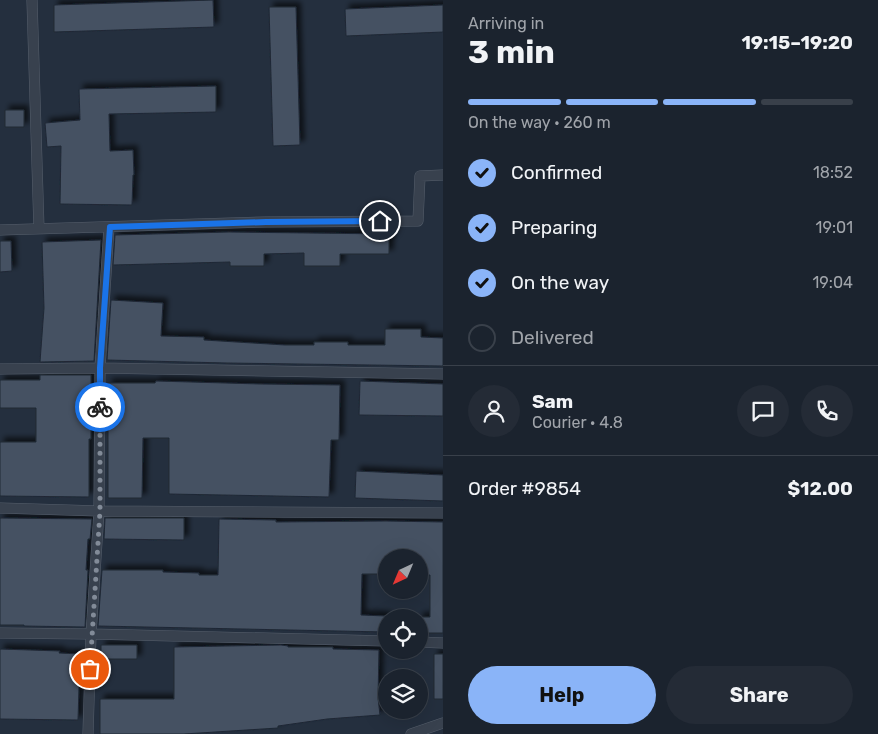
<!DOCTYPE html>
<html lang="en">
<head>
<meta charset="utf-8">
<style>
  body { margin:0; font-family:Rubik,sans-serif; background:#242b36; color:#f1f3f6; height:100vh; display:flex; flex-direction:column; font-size:19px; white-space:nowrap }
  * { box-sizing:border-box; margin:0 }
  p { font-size:16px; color:#a0a4aa }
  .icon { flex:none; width:28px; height:28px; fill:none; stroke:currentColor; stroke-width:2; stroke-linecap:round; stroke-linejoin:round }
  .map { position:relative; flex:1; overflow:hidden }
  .sheet { display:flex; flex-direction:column; background:#1b232e; width:435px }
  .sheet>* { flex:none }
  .needle { width:32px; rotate:224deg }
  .fabs { position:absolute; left:378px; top:549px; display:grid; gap:10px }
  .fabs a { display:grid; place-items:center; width:50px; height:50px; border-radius:50%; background:#1b232e; box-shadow:0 5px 20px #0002,0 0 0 1px #39404a; font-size:25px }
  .pin { position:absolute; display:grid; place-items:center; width:42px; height:42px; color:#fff; margin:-21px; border:2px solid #fff; border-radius:50%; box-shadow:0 1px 5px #0007 }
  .courier { position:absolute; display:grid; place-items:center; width:50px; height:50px; margin:-25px; border:4px solid #1a73e8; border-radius:50%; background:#fff; color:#222; box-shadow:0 1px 6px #0007 }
  .overview em { font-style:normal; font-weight:700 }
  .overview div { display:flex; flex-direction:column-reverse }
  .overview { display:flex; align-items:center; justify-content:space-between; height:85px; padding:0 25px }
  h1 { font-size:32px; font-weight:700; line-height:38px }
  .bar { display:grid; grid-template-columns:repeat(4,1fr); gap:8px 5px; align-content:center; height:60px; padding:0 25px }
  .bar i { height:6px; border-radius:4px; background:#39404a }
  .bar .on { background:#8ab4f8 }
  .bar p { grid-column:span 4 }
  .line { display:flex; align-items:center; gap:12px; padding:0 25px; border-top:1px solid #39404a }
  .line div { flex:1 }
  .round { display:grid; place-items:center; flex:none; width:52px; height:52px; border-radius:26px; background:#242b36 }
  ol { padding:0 25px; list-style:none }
  li { display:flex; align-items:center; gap:15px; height:55px }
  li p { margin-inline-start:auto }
  li .icon { padding:5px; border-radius:50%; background:#8ab4f8; color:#111; stroke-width:4 }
  li:last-child { color:#a0a4aa }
  li i { width:28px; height:28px; border:2px solid #39404a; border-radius:50% }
  .cta { display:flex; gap:10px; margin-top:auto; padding:10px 25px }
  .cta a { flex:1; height:58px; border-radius:30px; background:#8ab4f8; color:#111; font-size:20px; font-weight:700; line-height:58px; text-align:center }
  .cta a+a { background:#242b36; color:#f1f3f6 }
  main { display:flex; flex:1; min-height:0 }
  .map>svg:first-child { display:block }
</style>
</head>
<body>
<main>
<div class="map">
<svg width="443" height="734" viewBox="0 0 443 734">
  <defs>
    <filter id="shadow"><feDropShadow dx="4.5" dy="-4.5" stdDeviation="2.5" flood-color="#0009"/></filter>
  </defs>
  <rect width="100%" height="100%" fill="#242f3e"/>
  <!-- building -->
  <path fill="#455162" stroke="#1f2835" filter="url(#shadow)" d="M213 0 214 27 54 32V5Z
    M443 5V32L346 36 345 9Z
    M269 7H296L300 145 273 146Z
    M216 86V112L109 114 110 151 133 150 134 175H133L132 205 60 204 61 146 47 147 45 123 80 120 79 89Z
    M5 110H24V127H5Z
    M229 232 389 234V254H340V266H304V253L264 254V266H230V262L113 265 115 235Z
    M101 240 94 361 40 362 44 308 42 242Z
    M0 241H11L12 271 0 272Z
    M111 300 163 303 161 336 204 337V340L285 345H314V342H348V345H385V329H421V337L443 338V366L227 363 107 360Z
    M40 375H91V439H89V497L0 496V442H36V408H0V380H40Z
    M156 381 260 384 340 385 339 440H331L329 497 169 494V438H143L142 498H108V383H155Z
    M360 381 443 384V416L359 415Z
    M356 471 443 475V501L355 498Z
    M0 518 92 519 90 539H88L86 570H88L85 627 24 626V625H0Z
    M105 518H184V540L104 539Z
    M219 519 276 520V522L386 521 443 522V633H419V617H430V575H419V558H386V574H362L361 615 386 616V632L98 626 102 570H163V572L199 573V575H218Z
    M101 645H137V659H101Z
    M281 645 288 646V647H333V649L379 650 378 698 380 715 327 719 278 726V728L184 734H100V699H174V647Z
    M0 649 60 651 59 653 80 654 78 720 0 719Z
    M434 654H443V699H434Z"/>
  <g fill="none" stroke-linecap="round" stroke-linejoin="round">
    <defs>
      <path id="street" d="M32 0 39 229
        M0 230 266 222 418 221 420 176 443 175
        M0 369 100 368 443 374
        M0 508 99 511 443 513
        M0 633 91 634 386 641
        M419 642 443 643
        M88 734 91 634 99 511 100 368 109 227
        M411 734 443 723"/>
    </defs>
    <!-- street casing -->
    <use href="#street" stroke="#565f6c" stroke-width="11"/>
    <!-- street -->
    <use href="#street" stroke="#38414e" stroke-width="10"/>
  </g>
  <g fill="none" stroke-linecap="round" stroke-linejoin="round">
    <!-- done -->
    <path stroke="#828b98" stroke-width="5" stroke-dasharray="0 9" d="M90 669 100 511V407"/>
    <!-- route -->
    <path stroke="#1a73e8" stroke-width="6" d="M100 407V368L110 227 266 222 380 221"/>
  </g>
</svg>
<div class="fabs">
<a><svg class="needle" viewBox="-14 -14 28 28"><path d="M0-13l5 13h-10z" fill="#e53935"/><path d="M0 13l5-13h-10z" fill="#a0a4aa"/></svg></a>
<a><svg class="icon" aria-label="locate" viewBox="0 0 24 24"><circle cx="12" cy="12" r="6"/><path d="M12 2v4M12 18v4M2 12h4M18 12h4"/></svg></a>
<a><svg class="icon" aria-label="layers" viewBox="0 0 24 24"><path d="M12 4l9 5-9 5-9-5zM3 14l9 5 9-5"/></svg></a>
</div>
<div class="pin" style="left:90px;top:669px;background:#ea580c"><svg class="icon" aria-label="bag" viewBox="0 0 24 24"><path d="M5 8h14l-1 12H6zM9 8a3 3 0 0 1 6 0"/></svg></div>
<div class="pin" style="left:380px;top:221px;background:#1f2937"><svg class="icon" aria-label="home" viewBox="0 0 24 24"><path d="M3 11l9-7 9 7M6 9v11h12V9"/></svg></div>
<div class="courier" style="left:100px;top:407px"><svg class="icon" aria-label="bike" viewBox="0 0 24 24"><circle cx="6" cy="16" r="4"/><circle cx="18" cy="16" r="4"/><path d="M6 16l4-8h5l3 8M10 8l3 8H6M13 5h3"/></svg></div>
</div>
<section class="sheet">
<div class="overview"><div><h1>3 min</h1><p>Arriving in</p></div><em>19:15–19:20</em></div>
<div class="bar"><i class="on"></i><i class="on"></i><i class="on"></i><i></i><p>On the way · 260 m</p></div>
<ol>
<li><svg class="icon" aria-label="check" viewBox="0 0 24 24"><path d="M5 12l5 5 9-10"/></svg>Confirmed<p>18:52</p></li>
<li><svg class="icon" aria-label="check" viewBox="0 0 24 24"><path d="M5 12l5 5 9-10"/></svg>Preparing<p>19:01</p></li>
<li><svg class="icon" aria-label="check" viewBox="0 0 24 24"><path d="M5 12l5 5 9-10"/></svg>On the way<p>19:04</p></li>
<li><i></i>Delivered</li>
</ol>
<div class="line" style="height:90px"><a class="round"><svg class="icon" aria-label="person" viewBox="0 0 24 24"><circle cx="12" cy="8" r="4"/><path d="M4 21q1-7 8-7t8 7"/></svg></a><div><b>Sam</b><p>Courier · 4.8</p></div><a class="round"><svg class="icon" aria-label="chat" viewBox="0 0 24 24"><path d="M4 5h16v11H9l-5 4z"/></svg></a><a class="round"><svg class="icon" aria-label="phone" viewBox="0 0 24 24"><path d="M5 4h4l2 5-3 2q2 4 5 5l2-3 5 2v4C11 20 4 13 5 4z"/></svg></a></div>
<div class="line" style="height:65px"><div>Order #9854</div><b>$12.00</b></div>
<div class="cta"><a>Help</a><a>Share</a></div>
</section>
</main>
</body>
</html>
